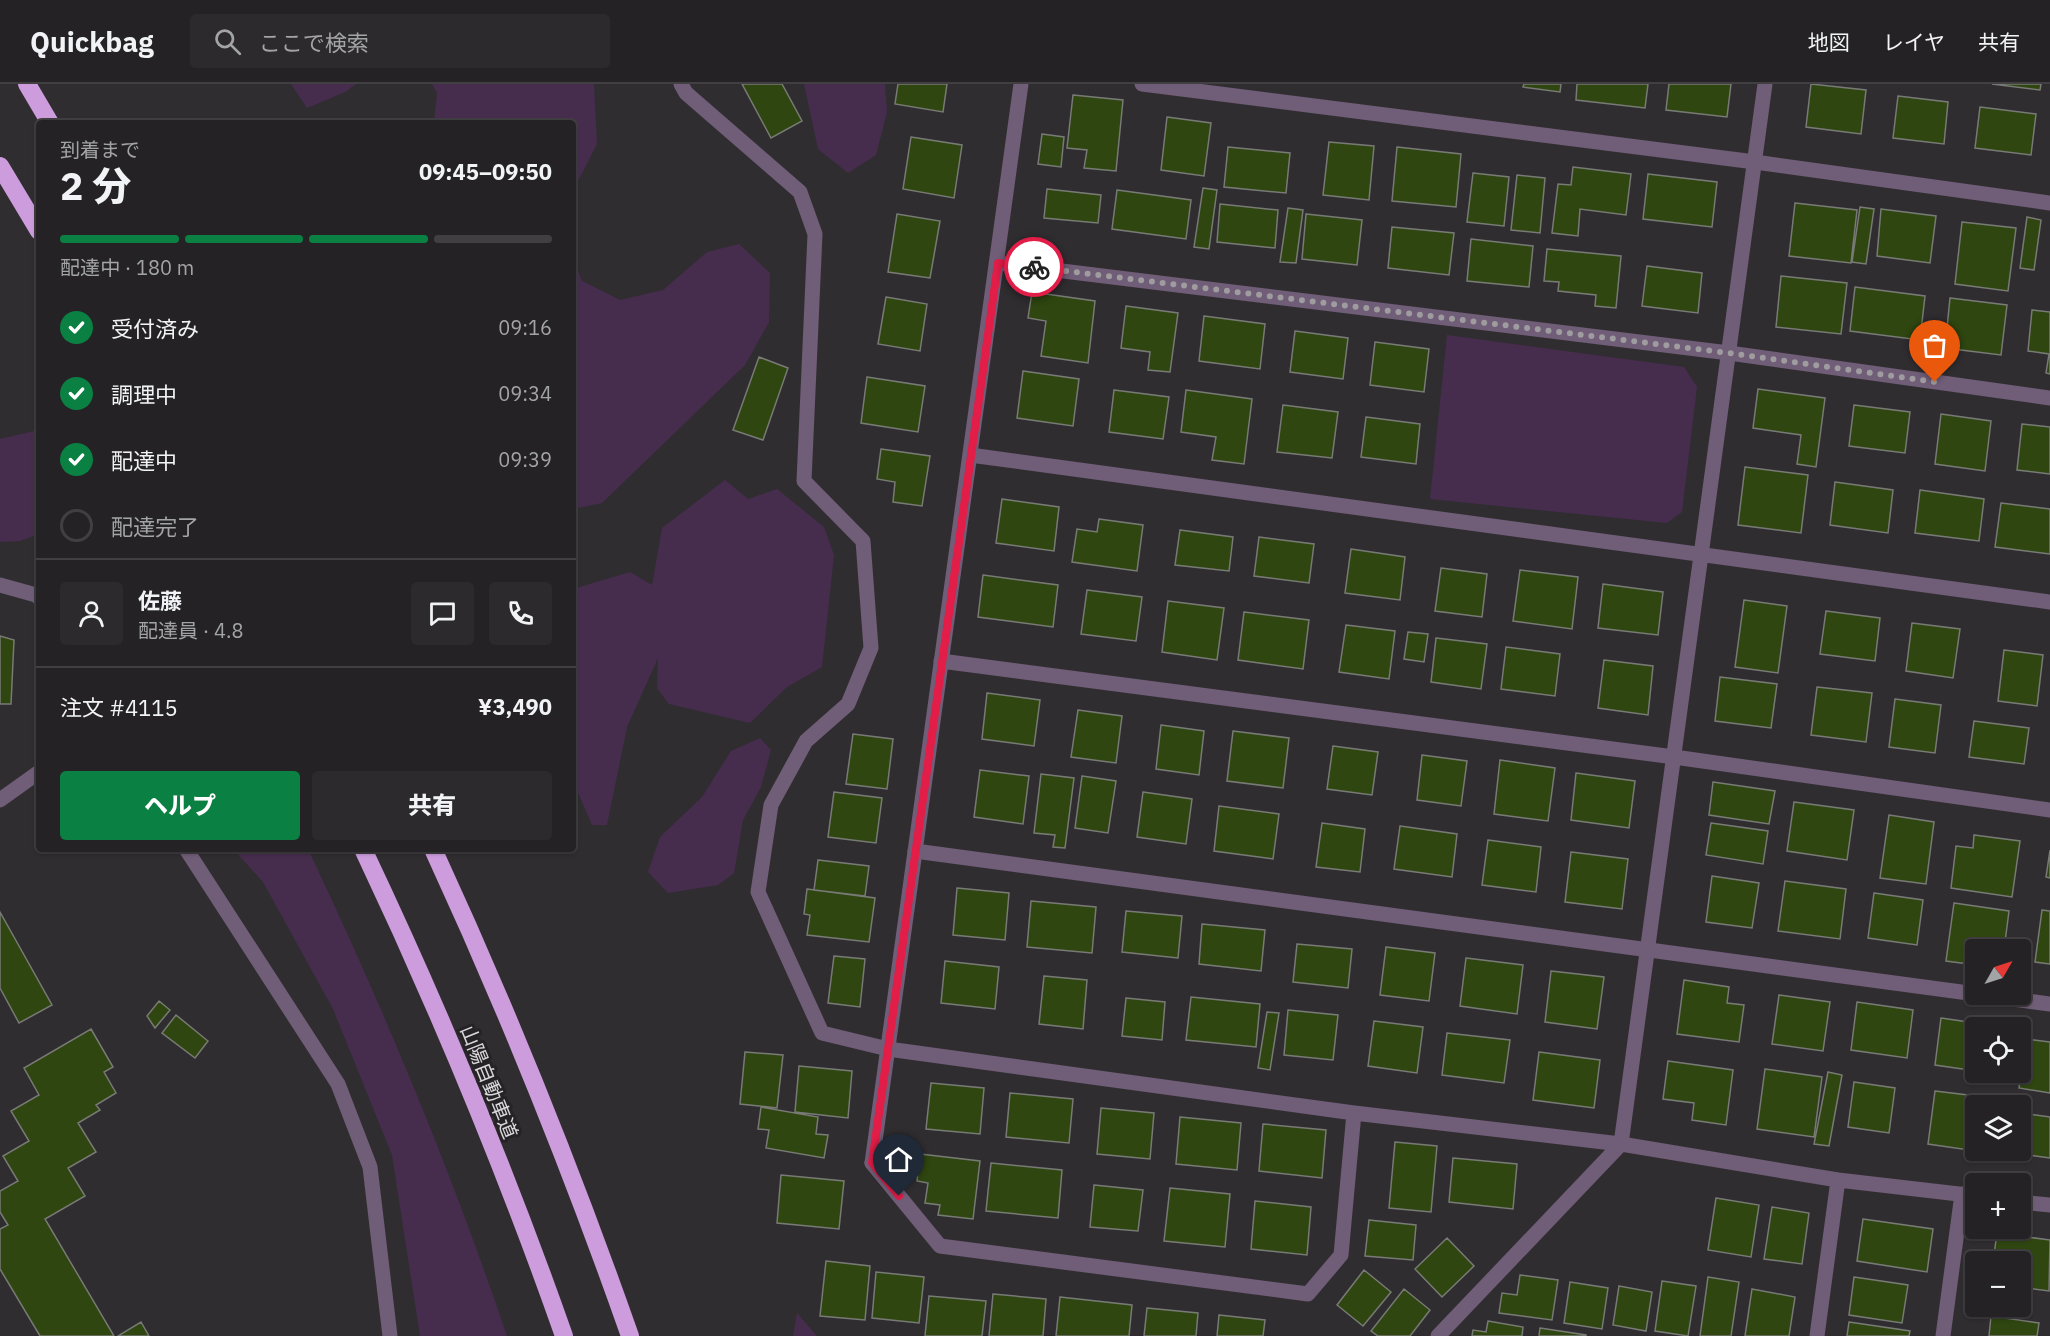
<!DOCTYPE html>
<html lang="ja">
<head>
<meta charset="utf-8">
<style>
  body { margin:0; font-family:"IBM Plex Sans","Noto Sans JP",sans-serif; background:#2c2a2d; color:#f1f3f6; height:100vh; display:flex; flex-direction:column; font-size:22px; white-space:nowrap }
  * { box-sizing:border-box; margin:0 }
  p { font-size:20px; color:#a3a4a7 }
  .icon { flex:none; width:33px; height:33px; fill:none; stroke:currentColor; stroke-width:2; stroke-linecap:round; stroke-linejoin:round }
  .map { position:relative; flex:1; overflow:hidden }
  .details { position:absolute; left:36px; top:36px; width:540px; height:732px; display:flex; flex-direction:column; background:#242225; border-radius:6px; box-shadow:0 2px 4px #0004,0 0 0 2px #413f42 }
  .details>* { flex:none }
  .needle { width:39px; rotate:51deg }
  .controls { position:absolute; left:1965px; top:855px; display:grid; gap:12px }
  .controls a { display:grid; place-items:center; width:66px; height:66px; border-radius:6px; background:#242225; box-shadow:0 2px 4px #0004,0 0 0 2px #413f42; font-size:30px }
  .pin { position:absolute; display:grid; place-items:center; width:51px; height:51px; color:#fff; margin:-62px -26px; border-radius:50% 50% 50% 0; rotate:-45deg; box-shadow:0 0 6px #0007 }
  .pin .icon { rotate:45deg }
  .courier { position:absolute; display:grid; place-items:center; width:60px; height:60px; margin:-30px; border:4px solid #e11d48; border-radius:50%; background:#fff; color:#222; box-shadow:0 2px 8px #0007 }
  .summary em { font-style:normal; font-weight:800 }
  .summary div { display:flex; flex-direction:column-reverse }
  .summary { display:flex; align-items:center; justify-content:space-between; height:102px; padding:0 24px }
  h1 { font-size:39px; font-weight:800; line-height:45px }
  .bar { display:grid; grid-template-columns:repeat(4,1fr); gap:9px 6px; align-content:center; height:72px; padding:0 24px }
  .bar i { height:8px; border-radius:4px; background:#413f42 }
  .bar .current { background:#0b8043 }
  .bar p { grid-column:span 4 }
  .line { display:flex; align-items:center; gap:15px; padding:0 24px; border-top:2px solid #413f42 }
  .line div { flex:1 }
  .round { display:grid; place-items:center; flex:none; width:63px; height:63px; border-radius:6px; background:#2c2a2d }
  ol { padding:0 24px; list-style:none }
  li { display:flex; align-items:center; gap:18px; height:66px }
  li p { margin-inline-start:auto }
  li .icon { padding:6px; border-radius:50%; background:#0b8043; color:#fff; stroke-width:4 }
  li:last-child { color:#a3a4a7 }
  li i { width:33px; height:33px; border:3px solid #413f42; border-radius:50% }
  .primary-button { display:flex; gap:12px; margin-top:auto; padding:12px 24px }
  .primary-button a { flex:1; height:69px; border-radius:6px; background:#0b8043; color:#fff; font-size:24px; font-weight:800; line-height:69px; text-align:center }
  .primary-button a+a { background:#2c2a2d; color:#f1f3f6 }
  header { display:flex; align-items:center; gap:36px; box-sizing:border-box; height:84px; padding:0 30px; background:#242225; border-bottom:2px solid #413f42 }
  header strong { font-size:28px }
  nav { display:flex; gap:33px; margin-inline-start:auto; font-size:21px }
  .search { width:420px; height:54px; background:#2c2a2d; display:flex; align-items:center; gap:15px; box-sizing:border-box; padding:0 21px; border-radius:6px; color:#a3a4a7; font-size:22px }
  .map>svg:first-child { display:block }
</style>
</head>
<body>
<header>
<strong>Quickbag</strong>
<div class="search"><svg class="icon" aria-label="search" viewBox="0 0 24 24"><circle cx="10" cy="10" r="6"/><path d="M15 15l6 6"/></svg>ここで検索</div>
<nav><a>地図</a><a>レイヤ</a><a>共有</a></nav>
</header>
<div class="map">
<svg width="2050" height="1252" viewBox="0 0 2050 1252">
  <rect width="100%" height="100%" fill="#302d31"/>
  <!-- green -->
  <path fill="#462d4e" d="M291 0H356L345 8 307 24Z
    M432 0H594L597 60 576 101 573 125V39H434L437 9Z
    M804 0H885L887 28 876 71 848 89 818 65Z
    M739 160 770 189 769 238 745 281 602 419 573 425V173L582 197 620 216 663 206 707 168Z
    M1447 251 1684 283 1697 303 1682 428 1667 439 1430 415Z
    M39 346V450L20 457 0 458V355Z
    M725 396 748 415 777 405 824 443 834 471 822 583 787 603 750 639 669 620 657 604 658 574 627 643 607 741H592L573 697V505L630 488 652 501 662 444Z
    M760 654 771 666 761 703 743 736 734 789 718 801 668 809 648 788 660 753 702 713 731 667Z
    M233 765H308C383 923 451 1086 507 1252H420L392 1071 333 925 263 798Z
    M797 1229 816 1251V1252H793Z"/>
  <!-- building -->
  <path fill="#2f4610" stroke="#787a75" stroke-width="1.5" d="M742 0H782L802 37 771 54Z
    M898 0H947L943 28 895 20Z
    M1524 0H1561L1560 8 1523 3Z
    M1577 0H1648L1645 24 1576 16Z
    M1669 0H1731L1727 33 1666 26Z
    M1811 0 1866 6 1861 50 1806 43Z
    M1992 0H2041L2040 6Z
    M1073 11 1123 16 1116 87 1084 84 1087 66 1067 64Z
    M1898 12 1948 18 1944 60 1893 54Z
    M1980 23 2036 30 2031 71 1975 64Z
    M1167 33 1211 39 1204 92 1161 86Z
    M1042 50 1064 53 1061 83 1038 80Z
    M911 53 962 61 954 114 903 105Z
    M1329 58 1374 62 1369 116 1323 111Z
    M1228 63 1290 69 1286 109 1224 103Z
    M1397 63 1461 70 1456 123 1392 117Z
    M1573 83 1631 90 1626 131 1580 125 1578 152 1552 149 1558 100 1571 101Z
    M1473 89 1509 93 1504 142 1467 138Z
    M1648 90 1717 98 1712 143 1643 135Z
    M1517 91 1545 94 1540 149 1511 146Z
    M1203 104 1217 106 1209 165 1194 163Z
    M1047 105 1101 111 1098 139 1044 134Z
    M1117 106 1191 116 1186 155 1112 145Z
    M1795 119 1857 126 1851 179 1789 172Z
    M1220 120 1278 126 1275 164 1217 158Z
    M1860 123 1874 125 1866 180 1852 178Z
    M1288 124 1303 126 1296 179 1280 178Z
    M1881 125 1936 132 1930 179 1877 172Z
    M897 130 940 137 930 194 888 188Z
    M1306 130 1362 136 1357 181 1302 175Z
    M2027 133 2041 136 2034 186 2020 184Z
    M1962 138 2016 144 2008 207 1955 200Z
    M1392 143 1454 149 1449 191 1388 184Z
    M1471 155 1533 162 1529 203 1467 197Z
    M1547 165 1621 172 1616 224 1595 222 1596 211 1558 207 1559 198 1544 197Z
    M1647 182 1702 189 1698 229 1642 222Z
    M1781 192 1847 199 1841 250 1776 243Z
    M1855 203 1925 212 1920 256 1850 247Z
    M1032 208 1095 217 1088 279 1041 272 1046 237 1028 234Z
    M886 213 927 220 920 267 878 260Z
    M1950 214 2007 221 2001 271 1945 264Z
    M1126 222 1178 229 1170 288 1148 286 1150 268 1121 264Z
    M2032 226 2050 228V290L2046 289 2049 270 2028 267Z
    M1204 232 1265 240 1260 285 1199 277Z
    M1295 247 1348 254 1343 295 1290 288Z
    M1375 258 1429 265 1424 308 1370 301Z
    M759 273 788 284 763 356 733 346Z
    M1023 287 1079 295 1073 342 1017 334Z
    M867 293 925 302 918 348 861 339Z
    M1758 305 1825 314 1816 383 1797 380 1801 351 1753 344Z
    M1114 306 1169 313 1163 355 1109 348Z
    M1186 306 1252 315 1244 380 1212 376 1216 353 1181 348Z
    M1283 321 1338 328 1332 374 1277 368Z
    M1854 321 1910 328 1905 369 1849 362Z
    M1941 330 1991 337 1985 387 1935 380Z
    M1366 333 1420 340 1416 380 1361 373Z
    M2022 340 2050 343V390L2017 386Z
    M881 365 930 372 922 422 893 418 895 398 877 395Z
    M1745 383 1808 391 1801 449 1738 441Z
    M1835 398 1893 406 1888 449 1830 441Z
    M1920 406 1984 415 1979 457 1915 449Z
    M1002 415 1059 423 1054 467 996 459Z
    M2001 419 2050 425V470L1995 463Z
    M1099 435 1143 441 1137 487 1072 478 1077 445 1097 448Z
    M1180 446 1233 453 1229 487 1175 481Z
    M1259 453 1314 460 1309 499 1254 492Z
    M1351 465 1405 473 1400 516 1345 509Z
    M1441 484 1487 490 1482 533 1435 527Z
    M1520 486 1578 493 1572 545 1513 537Z
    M983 491 1058 501 1053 543 978 533Z
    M1603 500 1663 508 1658 551 1598 544Z
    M1087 506 1142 513 1136 557 1081 550Z
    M1744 516 1787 522 1778 589 1735 583Z
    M1168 517 1224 524 1217 576 1162 568Z
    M1826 527 1880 534 1875 577 1820 570Z
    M1244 528 1309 536 1303 585 1238 576Z
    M1912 539 1960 545 1953 594 1906 587Z
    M1346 541 1395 547 1389 595 1339 588Z
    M1408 548 1428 550 1424 578 1404 575Z
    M0 552 14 556 11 620H0Z
    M1436 554 1487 560 1481 605 1431 598Z
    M1506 563 1560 570 1555 612 1501 605Z
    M2004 566 2043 571 2037 622 1998 617Z
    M1604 576 1653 582 1648 631 1598 624Z
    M1720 593 1777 600 1771 644 1715 637Z
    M1817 603 1872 609 1866 658 1811 651Z
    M987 609 1040 616 1034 662 982 655Z
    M1895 615 1941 621 1935 669 1889 663Z
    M1078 626 1122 632 1116 679 1071 673Z
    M1974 637 2029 644 2024 680 1969 673Z
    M1161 641 1204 647 1199 691 1156 685Z
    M1233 647 1289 654 1283 704 1227 697Z
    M853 650 893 655 887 705 846 700Z
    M1333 662 1378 668 1372 711 1327 705Z
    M1422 671 1467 677 1461 722 1417 716Z
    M1500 676 1555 684 1548 737 1494 730Z
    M980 686 1029 692 1023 740 974 733Z
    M1576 689 1635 697 1629 744 1571 736Z
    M1041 690 1074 694 1065 764 1053 763 1055 751 1034 749Z
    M1082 692 1116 697 1108 749 1075 744Z
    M1713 698 1775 707 1769 740 1709 731Z
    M834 708 882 714 876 759 828 753Z
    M1143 708 1192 715 1186 760 1137 753Z
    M1794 718 1854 726 1847 776 1787 767Z
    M1219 722 1279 730 1273 775 1214 767Z
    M1889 731 1934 738 1926 800 1880 794Z
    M1322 739 1365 745 1360 788 1316 783Z
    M1711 739 1768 747 1763 780 1706 771Z
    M1400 742 1457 750 1452 793 1394 785Z
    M1974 751 2020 757 2012 813 1951 804 1956 762 1973 764Z
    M1488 756 1541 763 1536 808 1482 801Z
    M2050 766V794L2046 793Z
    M1571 768 1628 775 1622 825 1565 818Z
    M818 776 869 782 865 812 814 806Z
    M1712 792 1759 799 1752 844 1706 838Z
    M1785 797 1846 805 1840 855 1778 847Z
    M957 804 1009 809 1005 856 953 851Z
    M807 805 875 814 869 858 807 851 810 831 804 830Z
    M1874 809 1923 816 1917 861 1868 854Z
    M1031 817 1096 823 1092 869 1027 863Z
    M1954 819 2009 827 2004 866H1976V881L1946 877Z
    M2042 826 2050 827V880L2035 878Z
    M1126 827 1182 832 1178 874 1122 868Z
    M0 828 52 921 19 939 0 904Z
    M1202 840 1265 846 1261 887 1199 880Z
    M1297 860 1352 865 1348 904 1293 898Z
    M1386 863 1435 869 1429 917 1380 911Z
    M834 872 865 875 860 923 828 919Z
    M1466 874 1523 881 1517 930 1460 922Z
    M945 877 999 883 995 925 941 919Z
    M1551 887 1604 893 1597 945 1545 938Z
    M1044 892 1087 896 1083 945 1039 940Z
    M1684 896 1729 903 1727 919 1744 921 1739 958 1677 950Z
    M1779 911 1830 918 1823 967 1772 960Z
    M1191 913 1260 920 1256 963 1186 956Z
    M1126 914 1165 918 1162 956 1122 952Z
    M159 917 170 926 155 944 147 932Z
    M1857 918 1913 926 1907 974 1851 966Z
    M1288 926 1338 931 1333 976 1284 971Z
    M1267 928 1279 929 1270 986 1258 984Z
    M176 931 208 957 195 974 162 949Z
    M1941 934 1989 941V944H1976V987L1935 981Z
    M1374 937 1423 943 1417 989 1368 982Z
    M91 945 113 983 104 988 116 1009 96 1021 100 1026 78 1039 96 1068 68 1084 85 1112 45 1135 114 1252H40L0 1185V1145L8 1141 0 1128V1107L18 1097 3 1072 29 1057 11 1027 39 1011 24 984Z
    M1447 949 1510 956 1504 999 1442 991Z
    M2026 955 2050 958V1009L2019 1004Z
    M745 968 783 971 777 1024 740 1020Z
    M1539 968 1600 976 1594 1024 1533 1016Z
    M1668 977 1733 986 1726 1041 1692 1036 1694 1019 1663 1015Z
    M799 982 852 987 848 1034 795 1028Z
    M1765 985 1822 993 1814 1053 1757 1045Z
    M1828 988 1842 991 1829 1062 1814 1060Z
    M1854 998 1895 1004 1889 1049 1848 1043Z
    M931 999 984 1004 980 1050 926 1045Z
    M1935 1007 1976 1012 1969 1066 1928 1060Z
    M1010 1009 1073 1015 1069 1059 1006 1053Z
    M761 1023 818 1033 816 1050 828 1051 824 1074 766 1064 769 1046 758 1045Z
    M1101 1024 1154 1029 1150 1075 1097 1070Z
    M2020 1029 2050 1033V1074L2008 1068 2020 1066Z
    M1180 1033 1241 1039 1237 1086 1176 1080Z
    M1263 1040 1326 1046 1322 1094 1259 1087Z
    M1395 1058 1437 1062 1431 1128 1389 1124Z
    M920 1070 980 1077 973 1135 938 1131 940 1121 925 1119 928 1099 917 1097Z
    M1453 1074 1517 1080 1513 1125 1449 1118Z
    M991 1079 1062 1086 1058 1134 986 1127Z
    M781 1091 844 1097 839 1145 777 1139Z
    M1094 1101 1143 1106 1138 1147 1090 1143Z
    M1170 1104 1230 1110 1225 1163 1164 1157Z
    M1716 1114 1759 1121 1751 1173 1708 1166Z
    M1255 1117 1311 1123 1307 1171 1251 1165Z
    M1772 1123 1809 1129 1802 1180 1764 1175Z
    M1863 1135 1933 1145 1927 1188 1857 1177Z
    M1369 1136 1416 1141 1413 1176 1365 1172Z
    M1997 1149 2050 1156 2049 1207 2020 1203V1178H1993Z
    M1447 1154 1474 1182 1442 1213 1415 1185Z
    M826 1177 870 1182 865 1236 820 1232Z
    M1364 1186 1391 1208 1363 1242 1337 1221Z
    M876 1188 924 1193 919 1239 872 1234Z
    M1520 1191 1558 1196 1552 1236 1499 1229 1502 1209 1517 1211Z
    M1708 1193 1739 1198 1731 1252H1700Z
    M1854 1193 1908 1201 1902 1239 1849 1231Z
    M1662 1197 1696 1202 1688 1252 1655 1247Z
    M1570 1198 1608 1204 1602 1245 1564 1239Z
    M1619 1202 1652 1208 1646 1247 1613 1241Z
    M1404 1205 1430 1226 1410 1252H1378L1371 1247Z
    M1752 1205 1795 1213 1789 1252H1745Z
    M993 1210 1046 1215 1043 1252H989Z
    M929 1212 986 1217 982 1252H925Z
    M1060 1213 1132 1221 1129 1252H1056Z
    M1147 1224 1198 1229 1196 1252H1144Z
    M1219 1231 1265 1236 1263 1252H1217Z
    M1991 1232 2039 1239 2037 1252H1989Z
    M1488 1237 1523 1243 1522 1252H1472L1473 1246 1486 1248Z
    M141 1238 149 1252H118Z
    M1849 1238 1910 1247 1909 1252H1847Z
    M1540 1244 1586 1251V1252H1539Z"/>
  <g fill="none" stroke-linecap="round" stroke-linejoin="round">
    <!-- minor -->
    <path stroke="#705d77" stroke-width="15" d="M681 0 686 9 800 108 815 150 804 397 863 457 871 564 848 620 806 657 771 721 758 808 822 949 888 965 1354 1029 1621 1060 1838 1096 1976 1112
      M1142 0 1755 78 2050 119
      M998 179 1729 269 2050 314
      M0 501 36 511 39 514
      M941 577 1674 673 2050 726
      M0 716 39 688
      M186 765 338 1000 370 1083 390 1252
      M915 767 1976 910
      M1976 910 2050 920
      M872 1079 940 1162 1308 1210 1341 1171 1354 1029
      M2020 1118 2050 1121
      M1438 1252 1621 1060
      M1817 1252 1838 1096
      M1943 1252 1962 1110"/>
    <!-- tertiary -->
    <path stroke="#705d77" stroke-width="15" d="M970 371 2050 518
      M1621 1060 1765 0
      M872 1079 1021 0"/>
    <!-- motorway -->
    <path stroke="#cc9cdc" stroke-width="18" d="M27 0 50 39
      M0 82 39 147
      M363 765C438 923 506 1087 564 1252
      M433 765C506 923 572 1087 630 1252"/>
  </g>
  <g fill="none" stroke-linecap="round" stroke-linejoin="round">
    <!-- done -->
    <path stroke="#9e9c9e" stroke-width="6" stroke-dasharray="0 10.8" d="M1034 183 1729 269 1935 298"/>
    <!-- route -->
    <path stroke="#e11d48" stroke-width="8" d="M899 1112 872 1079 992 222 998 179 1034 183"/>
  </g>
  <g text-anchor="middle" stroke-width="6" stroke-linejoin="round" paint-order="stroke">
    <!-- street labels -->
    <g font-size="20" fill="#d9d7d9" stroke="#262327">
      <text transform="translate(489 998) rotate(68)" y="7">山陽自動車道</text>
    </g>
  </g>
</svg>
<div class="controls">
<a><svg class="needle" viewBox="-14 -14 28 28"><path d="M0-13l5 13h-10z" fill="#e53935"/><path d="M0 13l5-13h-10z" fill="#a3a4a7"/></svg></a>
<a><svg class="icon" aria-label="locate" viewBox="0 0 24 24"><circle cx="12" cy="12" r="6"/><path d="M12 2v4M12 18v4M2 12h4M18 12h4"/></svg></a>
<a><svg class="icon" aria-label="layers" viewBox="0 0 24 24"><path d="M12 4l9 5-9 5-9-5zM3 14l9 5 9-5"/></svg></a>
<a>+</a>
<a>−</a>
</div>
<div class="pin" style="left:1935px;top:298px;background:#ea580c"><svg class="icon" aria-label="bag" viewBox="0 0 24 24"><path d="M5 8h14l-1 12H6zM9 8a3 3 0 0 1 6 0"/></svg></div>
<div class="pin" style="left:899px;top:1112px;background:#1f2937"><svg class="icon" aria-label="home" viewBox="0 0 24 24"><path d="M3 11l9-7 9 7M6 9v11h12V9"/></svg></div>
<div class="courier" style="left:1034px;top:183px"><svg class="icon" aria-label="bike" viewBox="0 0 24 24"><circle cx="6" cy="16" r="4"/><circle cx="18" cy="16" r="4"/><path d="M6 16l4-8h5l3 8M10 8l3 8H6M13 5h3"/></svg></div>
<section class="details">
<div class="summary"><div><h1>2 分</h1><p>到着まで</p></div><em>09:45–09:50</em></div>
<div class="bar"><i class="current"></i><i class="current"></i><i class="current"></i><i></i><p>配達中 · 180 m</p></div>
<ol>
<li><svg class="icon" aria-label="check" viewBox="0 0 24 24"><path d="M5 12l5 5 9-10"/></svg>受付済み<p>09:16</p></li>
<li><svg class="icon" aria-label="check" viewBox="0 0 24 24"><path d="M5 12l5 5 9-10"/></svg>調理中<p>09:34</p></li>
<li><svg class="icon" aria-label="check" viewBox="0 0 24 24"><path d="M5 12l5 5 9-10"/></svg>配達中<p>09:39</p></li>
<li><i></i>配達完了</li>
</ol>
<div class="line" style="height:108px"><a class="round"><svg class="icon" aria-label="person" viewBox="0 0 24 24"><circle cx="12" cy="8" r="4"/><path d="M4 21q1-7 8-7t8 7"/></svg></a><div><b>佐藤</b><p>配達員 · 4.8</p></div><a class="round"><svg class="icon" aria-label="chat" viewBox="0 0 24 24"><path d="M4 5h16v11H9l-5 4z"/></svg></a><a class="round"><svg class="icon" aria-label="phone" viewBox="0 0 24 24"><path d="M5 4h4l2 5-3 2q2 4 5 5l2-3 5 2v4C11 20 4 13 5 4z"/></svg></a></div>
<div class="line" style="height:78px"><div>注文 #4115</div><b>¥3,490</b></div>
<div class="primary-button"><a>ヘルプ</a><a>共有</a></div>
</section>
</div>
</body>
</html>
